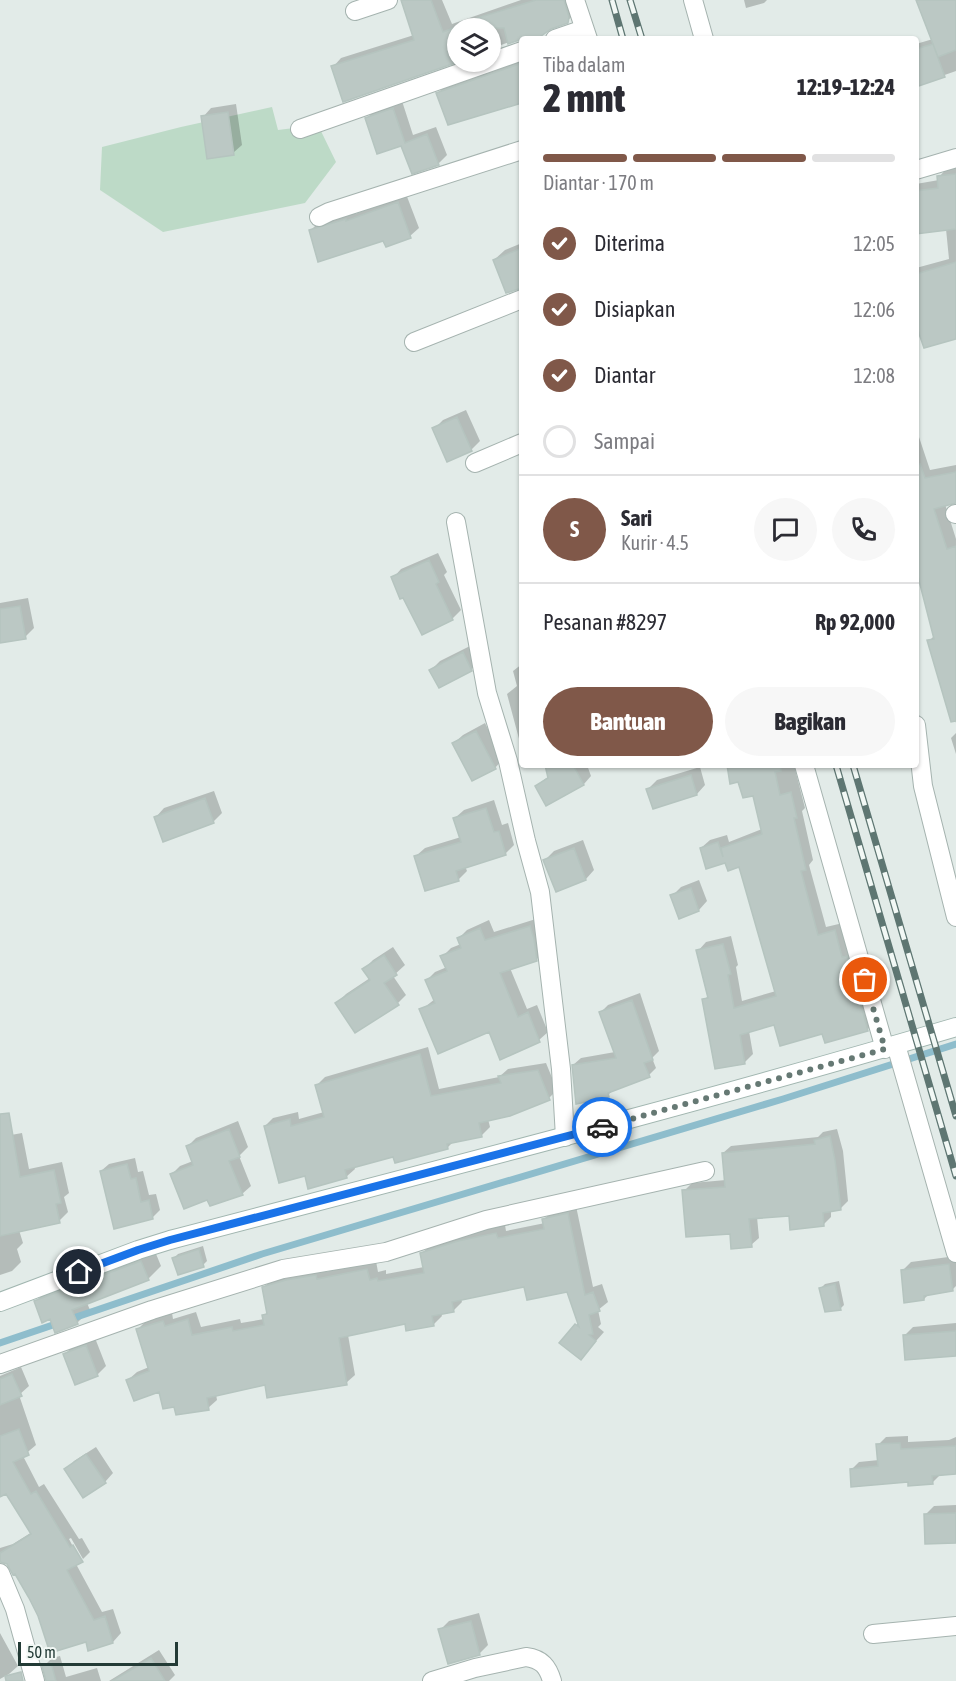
<!DOCTYPE html>
<html lang="id">
<head>
<meta charset="utf-8">
<style>
  body { margin:0; font-family:"Asap Condensed",sans-serif; background:#f7f7f7; color:#2b2b33; height:100vh; display:flex; flex-direction:column; font-size:22px; white-space:nowrap }
  * { box-sizing:border-box; margin:0 }
  p { font-size:20px; color:#7c7c81 }
  .icon { flex:none; width:33px; height:33px; fill:none; stroke:currentColor; stroke-width:2; stroke-linecap:round; stroke-linejoin:round }
  .map { position:relative; flex:1; overflow:hidden }
  .sheet { position:absolute; left:519px; top:36px; width:400px; height:732px; display:flex; flex-direction:column; background:#fff; border-radius:6px; box-shadow:0 2px 4px #0004 }
  .sheet>* { flex:none }
  .buttons { position:absolute; left:447px; top:18px; display:grid; gap:12px }
  .buttons a { display:grid; place-items:center; width:54px; height:54px; border-radius:50%; background:#fff; box-shadow:0 2px 4px #0004; font-size:30px }
  .scale { position:absolute; left:18px; bottom:15px; width:160px; box-sizing:border-box; padding-left:6px; border:3px solid #233b36; border-top:0; font-size:16px; line-height:21px; white-space:nowrap; color:#233b36; -webkit-text-stroke:4px #f2f8f5; paint-order:stroke }
  .pin { position:absolute; display:grid; place-items:center; width:51px; height:51px; color:#fff; margin:-26px; border:3px solid #fff; border-radius:50%; box-shadow:0 2px 6px #0007 }
  .courier { position:absolute; display:grid; place-items:center; width:60px; height:60px; margin:-30px; border:4px solid #1a73e8; border-radius:50%; background:#fff; color:#222; box-shadow:0 2px 8px #0007 }
  .overview em { font-style:normal; font-weight:800 }
  .overview div { display:flex; flex-direction:column-reverse }
  .overview { display:flex; align-items:center; justify-content:space-between; height:102px; padding:0 24px }
  h1 { font-size:39px; font-weight:800; line-height:45px }
  .bar { display:grid; grid-template-columns:repeat(4,1fr); gap:9px 6px; align-content:center; height:72px; padding:0 24px }
  .bar i { height:8px; border-radius:4px; background:#e1e1e2 }
  .bar .active { background:#805849 }
  .bar p { grid-column:span 4 }
  .line { display:flex; align-items:center; gap:15px; padding:0 24px; border-top:2px solid #e1e1e2 }
  .line div { flex:1 }
  .round { display:grid; place-items:center; flex:none; width:63px; height:63px; border-radius:32px; background:#f7f7f7 }
  ol { padding:0 24px; list-style:none }
  li { display:flex; align-items:center; gap:18px; height:66px }
  li p { margin-inline-start:auto }
  li .icon { padding:6px; border-radius:50%; background:#805849; color:#fff; stroke-width:4 }
  li:last-child { color:#7c7c81 }
  li i { width:33px; height:33px; border:3px solid #e1e1e2; border-radius:50% }
  .button { display:flex; gap:12px; margin-top:auto; padding:12px 24px }
  .button a { flex:1; height:69px; border-radius:36px; background:#805849; color:#fff; font-size:24px; font-weight:800; line-height:69px; text-align:center }
  .button a+a { background:#f7f7f7; color:#2b2b33 }
  .map>svg:first-child { display:block }
</style>
</head>
<body>
<div class="map">
<svg width="956" height="1681" viewBox="0 0 956 1681">
  <rect width="100%" height="100%" fill="#e2ebe8"/>
  <!-- green -->
  <path fill="#bddac7" d="M272 107 278 130 318 125 336 162 305 203 163 232 100 190 102 147 181 127Z"/>
  <!-- shadow -->
  <path fill="#0003" d="M402 0H442L452 24 521 0H574L576 13 567 21 550 27 533 39H518L490 49V28H458L333 67 341 58 414 35Z
    M744 0H767L764 3 746 8Z
    M917 0H956V71L916 85V44L933 39Z
    M522 58V101L438 93 446 85Z
    M402 101 413 135 436 127 447 155 438 164 402 144 367 118 375 110Z
    M236 104 242 145 233 153 203 117 211 108Z
    M956 166V331H916V268L949 259 946 229 916 233V184L939 180V177L948 167Z
    M406 194 419 228 410 236 384 240 310 231 319 222 354 211 355 214Z
    M522 243V286L494 260 505 250Z
    M466 410 480 441 471 450 434 429 443 420Z
    M916 428 930 470 956 465V501L945 504 956 539V723L929 641 935 635 916 564Z
    M438 553 447 572 444 575 461 610 452 619 393 578 401 569Z
    M28 598 34 628 25 637 0 642V603Z
    M472 645 479 661 471 670H431L440 661Z
    M522 655V750L507 694 517 686 513 671 522 664 520 657Z
    M485 723 503 759 495 768 454 743 463 735Z
    M956 733V754L951 738Z
    M546 765H587L591 776 584 784 547 804 536 786 549 776Z
    M727 765H794L805 808 802 811 813 860 809 865 826 927 843 923 876 1021 867 1030 823 1033 775 1023 749 1031 753 1054 745 1062 704 1000 709 995 698 951 706 942 731 936 738 965 736 967 742 1001 776 991 740 865 701 848 710 840 727 835 729 842 762 829 754 794Z
    M700 767 705 785 697 794 648 789 657 780Z
    M214 791 222 813 213 822 156 817 164 808Z
    M494 800 502 825 508 823 514 845 506 853 465 866 467 871 458 880 416 856 425 848 461 837 455 818 464 810Z
    M583 840 594 870 586 879 557 890 545 860 554 851Z
    M699 880 707 901 699 910 672 896 681 887Z
    M539 918 545 951 536 960 510 968 527 1009 537 1005 548 1032 539 1040 490 1030 421 1010 435 999 427 980 435 972 447 967 442 957 451 948 461 944 459 938 467 930 489 920 494 932Z
    M393 947 405 965 393 976 406 995 398 1003H337L346 994 370 978 364 969 373 960Z
    M640 993 659 1051 652 1058 656 1068 649 1075 615 1088 608 1095 573 1065 581 1058 615 1052 601 1012 608 1005Z
    M428 1047 439 1089 499 1077 508 1069 546 1063 557 1090 549 1098 488 1119 490 1127 482 1135 454 1141 447 1148 394 1155 354 1166 355 1169 346 1177 306 1175 265 1126 273 1118 298 1112 299 1119 324 1112 317 1085 325 1077Z
    M238 1121 248 1147 239 1156 251 1186 242 1194 208 1198 172 1174 180 1166 193 1161 188 1146 196 1138Z
    M837 1129 843 1151 848 1201 840 1209 831 1210V1217L823 1225 790 1214 757 1217 759 1238 751 1245 731 1232 684 1191 692 1183 726 1180 723 1153 731 1146 818 1137 823 1132Z
    M22 1133 29 1169 62 1162 69 1193 64 1197 68 1212 59 1221 19 1230 23 1243 17 1249 21 1262 12 1271 0 1275V1137Z
    M135 1158 138 1172 143 1171 149 1195 156 1194 160 1210 152 1218 101 1171 109 1164Z
    M576 1206 593 1287 602 1284 608 1302 598 1310 601 1324 598 1327 604 1332 581 1358 576 1325 579 1322 568 1290 526 1285 461 1299 462 1302 453 1311 441 1313 442 1316 433 1325 406 1322 348 1335 355 1375 346 1383 266 1384 216 1394 217 1400 208 1408 175 1405 160 1390 128 1380 137 1372 149 1367 138 1329 147 1320 172 1313 173 1319 196 1312 201 1327 240 1319 241 1323 264 1319V1315L268 1312 263 1288 272 1279 325 1267V1272L376 1261 378 1272 386 1270V1274L424 1267 422 1253 431 1245 468 1233 505 1225 506 1231 545 1223 544 1219 553 1211Z
    M203 1246 207 1261 203 1265 174 1258 178 1254Z
    M154 1249 161 1266 148 1279 87 1303 90 1310 77 1323 51 1317 35 1302 48 1289Z
    M956 1256V1286L952 1290 929 1294 924 1299 902 1271 911 1262Z
    M839 1281 844 1305 840 1309 821 1288 825 1284Z
    M956 1323V1355L905 1335 913 1327Z
    M95 1338 106 1366 97 1375 65 1354 74 1345Z
    M21 1367 29 1386 19 1395 36 1445 23 1456 39 1487 44 1484 79 1539 82 1538 90 1552 83 1559 71 1538 69 1539 80 1560H82L76 1564 102 1612 113 1609 121 1633 113 1642 89 1649 87 1641 8 1563 0 1560V1548L13 1544 32 1532 7 1492 0 1496V1376Z
    M908 1436V1442L949 1440 956 1437V1473L940 1475 932 1483 851 1470 859 1462 879 1460 878 1445 886 1437Z
    M96 1447 113 1473 105 1482 66 1470 74 1461Z
    M956 1505V1541L926 1514 934 1506Z
    M479 1613 488 1645 479 1654 440 1630 449 1621Z
    M0 1633 18 1666 9 1674 0 1679Z
    M159 1650 175 1675 169 1681H109Z
    M60 1656 66 1677 97 1668 101 1681H47L44 1666 52 1658Z"/>
  <g fill="none" stroke-linecap="round" stroke-linejoin="round">
    <!-- stream -->
    <path stroke="#8ebdcc" stroke-width="7" d="M0 1343 262 1254 783 1099 956 1044"/>
  </g>
  <!-- building -->
  <path fill="#bbc8c4" stroke="#b5c4bf" stroke-width="1.5" d="M401 0H431L443 32 458 26V62L343 102 331 66 414 40Z
    M536 0H564L569 17 568 23 551 29 537 39H522L508 44 504 28H459L458 24Z
    M916 0H956V50L938 57Z
    M933 44 945 77 916 87V49Z
    M522 63V103L448 125 436 93Z
    M393 108 405 143 427 134 439 165 412 174 401 146 377 154 365 118Z
    M228 112 234 155 207 159 201 116Z
    M956 174V229L916 234V191L938 188 937 176Z
    M398 202 411 238 386 247 383 241 318 262 309 230 346 219V221Z
    M522 248V288L506 293 493 260Z
    M956 262V339L924 348 916 325V274Z
    M457 417 472 451 447 462 432 428Z
    M920 464 925 478 956 472V503L934 509 947 549 956 546V721L951 722 927 640 934 639 916 569V465Z
    M429 560 439 582 436 584 453 620 422 635 403 598 400 599 391 577Z
    M20 606 26 639 0 643V609Z
    M463 652 472 671 439 688 429 670Z
    M476 731 496 769 472 781 452 743Z
    M545 765H573L584 785 546 806 535 786 548 778Z
    M727 765H780L781 771 775 772 780 795 791 792 797 818H794L806 870 801 871 818 935 835 930 842 957 847 956 868 1031 825 1043 822 1034 780 1046 774 1025 740 1035 745 1064 715 1069 702 999 708 998 696 950 723 944 731 974 728 975 734 1008 776 996 739 867 728 871 725 863 706 869 700 848 718 842 723 857 721 848 762 834 753 796 743 798 738 782 730 784Z
    M691 775 697 795 653 809 646 789Z
    M205 798 214 823 163 842 154 817Z
    M486 808 494 832 499 831 506 855 456 871 459 881 425 891 414 856 461 842 453 818Z
    M574 848 586 880 556 892 543 860Z
    M691 888 699 911 679 919 670 895Z
    M530 926 534 939 537 961 500 973 518 1017 528 1012 540 1042 500 1060 489 1032 438 1054 419 1009 435 1003 425 980 447 971 440 956 461 948 457 938 480 928 485 940Z
    M384 955 397 975 384 983 399 1005 355 1033 335 1003 370 980 362 969Z
    M632 1000 653 1060 644 1063 650 1077 608 1093 609 1097 576 1104 572 1065 616 1058 599 1012Z
    M420 1054 431 1096 501 1083 498 1076 538 1070 550 1100 510 1116 479 1123 482 1137 447 1144 448 1149 395 1163 393 1157 345 1170 347 1178 308 1189 305 1176 279 1183 264 1126 290 1119 291 1126 324 1117 315 1085Z
    M9 1113 20 1177 54 1170 61 1203 56 1204 60 1223 0 1236V1114Z
    M229 1129 240 1157 229 1161 243 1195 210 1206 207 1200 184 1209 170 1174 193 1165 186 1146Z
    M830 1136 835 1160 841 1210 823 1213 824 1226 790 1230 789 1216 749 1219 752 1247 731 1249 730 1234 686 1237 682 1190 725 1187 722 1153 815 1144 814 1140Z
    M127 1164 131 1179 136 1178 141 1202 149 1200 153 1219 114 1229 100 1171Z
    M568 1213 585 1295 593 1292 600 1311 589 1315 593 1334 589 1335 596 1341 581 1360 559 1343 575 1324 579 1327 567 1292 527 1300 524 1287 452 1302 454 1312 432 1316 434 1326 406 1331 405 1324 339 1338 347 1385 267 1398 265 1385 207 1398 209 1410 176 1415 174 1407 163 1409 159 1392 134 1401 126 1380 149 1371 136 1329 163 1321 165 1326 188 1319 192 1335 232 1327 233 1331 264 1325 262 1315 267 1314 262 1287 286 1280 316 1275 317 1279 367 1269 370 1280 377 1278 378 1281 424 1273 420 1253 458 1241 496 1233 498 1238 544 1229 542 1219Z
    M199 1249 204 1267 178 1275 172 1258Z
    M141 1261 149 1280 72 1310 78 1324 55 1333 50 1319 42 1323 34 1301Z
    M949 1264 953 1291 924 1296V1300L904 1303 901 1270Z
    M835 1284 841 1310 825 1312 819 1288Z
    M956 1331V1356L905 1360 903 1335Z
    M86 1345 98 1376 75 1385 63 1354Z
    M12 1374 22 1396 0 1405V1379Z
    M19 1429 29 1455 13 1462 31 1494 36 1491 70 1547 73 1545 83 1562 67 1570 94 1620 105 1616 113 1643 88 1651 86 1642 50 1653 38 1616 29 1598 15 1574 13 1575 7 1564 0 1562V1553L31 1534 6 1494 0 1497V1436Z
    M900 1443 901 1449 956 1446V1474L932 1476 933 1484 908 1486V1482L851 1487 850 1469 878 1466 876 1444Z
    M86 1454 106 1483 83 1498 64 1469Z
    M956 1513V1543L925 1544 924 1514Z
    M471 1621 480 1655 448 1664 438 1629Z
    M151 1658 165 1681H112Z
    M51 1663 56 1681H46L42 1666Z
    M21 1672 23 1681H6L5 1676Z"/>
  <g fill="none" stroke-linecap="round" stroke-linejoin="round">
    <defs>
      <path id="street" d="M575 0 588 39
        M693 0 704 39
        M355 11 388 0
        M555 39 584 29
        M300 129 522 51
        M916 170 956 158
        M319 217 329 212 522 150
        M414 342 522 299
        M475 463 522 443
        M955 514H956
        M456 522 487 693 508 761 526 841 540 892 561 1069 565 1137
        M916 725 923 786 956 917
        M804 765 885 1049
        M896 1045 956 1253
        M0 1364 152 1310 283 1269 386 1252 486 1220 705 1171
        M0 1573 15 1609 35 1681
        M873 1634 956 1626
        M432 1681 475 1668 526 1657C542 1659 548 1667 552 1681"/>
      <path id="secondary" d="M0 1302 138 1250 170 1240C433 1171 696 1104 956 1027"/>
    </defs>
    <!-- street casing -->
    <use href="#street" stroke="#a5b3af" stroke-width="20"/>
    <!-- secondary casing -->
    <use href="#secondary" stroke="#a1b6b0" stroke-width="20"/>
    <!-- street -->
    <use href="#street" stroke="#fff" stroke-width="18"/>
    <!-- secondary -->
    <use href="#secondary" stroke="#fff" stroke-width="18"/>
    <defs>
      <path id="rail" d="M612 0 623 39
        M630 0 642 39
        M836 765 956 1176
        M853 765 956 1116"/>
    </defs>
    <!-- rail casing -->
    <use href="#rail" stroke="#5e7672" stroke-width="7"/>
    <!-- rail -->
    <use href="#rail" stroke="#f2f8f5" stroke-width="4.5" stroke-dasharray="14" stroke-linecap="butt"/>
  </g>
  <g fill="none" stroke-linecap="round" stroke-linejoin="round">
    <!-- done -->
    <path stroke="#667974" stroke-width="6" stroke-dasharray="0 10.8" d="M602 1127 885 1049 865 980"/>
    <!-- route -->
    <path stroke="#1a73e8" stroke-width="8" d="M79 1272 138 1250 170 1240 602 1127"/>
  </g>
</svg>
<div class="buttons">
<a><svg class="icon" aria-label="layers" viewBox="0 0 24 24"><path d="M12 4l9 5-9 5-9-5zM3 14l9 5 9-5"/></svg></a>
</div>
<div class="scale">50 m</div>
<div class="pin" style="left:865px;top:980px;background:#ea580c"><svg class="icon" aria-label="bag" viewBox="0 0 24 24"><path d="M5 8h14l-1 12H6zM9 8a3 3 0 0 1 6 0"/></svg></div>
<div class="pin" style="left:79px;top:1272px;background:#1f2937"><svg class="icon" aria-label="home" viewBox="0 0 24 24"><path d="M3 11l9-7 9 7M6 9v11h12V9"/></svg></div>
<div class="courier" style="left:602px;top:1127px"><svg class="icon" aria-label="car" viewBox="0 0 24 24"><path d="M5 17H2v-5l4-1 3-4h7l3 4 3 1v5h-3M9 17h6M6 11h13"/><circle cx="7" cy="17" r="2"/><circle cx="17" cy="17" r="2"/></svg></div>
<section class="sheet">
<div class="overview"><div><h1>2 mnt</h1><p>Tiba dalam</p></div><em>12:19–12:24</em></div>
<div class="bar"><i class="active"></i><i class="active"></i><i class="active"></i><i></i><p>Diantar · 170 m</p></div>
<ol>
<li><svg class="icon" aria-label="check" viewBox="0 0 24 24"><path d="M5 12l5 5 9-10"/></svg>Diterima<p>12:05</p></li>
<li><svg class="icon" aria-label="check" viewBox="0 0 24 24"><path d="M5 12l5 5 9-10"/></svg>Disiapkan<p>12:06</p></li>
<li><svg class="icon" aria-label="check" viewBox="0 0 24 24"><path d="M5 12l5 5 9-10"/></svg>Diantar<p>12:08</p></li>
<li><i></i>Sampai</li>
</ol>
<div class="line" style="height:108px"><b class="round" style="background:#805849;color:#fff">S</b><div><b>Sari</b><p>Kurir · 4.5</p></div><a class="round"><svg class="icon" aria-label="chat" viewBox="0 0 24 24"><path d="M4 5h16v11H9l-5 4z"/></svg></a><a class="round"><svg class="icon" aria-label="phone" viewBox="0 0 24 24"><path d="M5 4h4l2 5-3 2q2 4 5 5l2-3 5 2v4C11 20 4 13 5 4z"/></svg></a></div>
<div class="line" style="height:78px"><div>Pesanan #8297</div><b>Rp 92,000</b></div>
<div class="button"><a>Bantuan</a><a>Bagikan</a></div>
</section>
</div>
</body>
</html>
